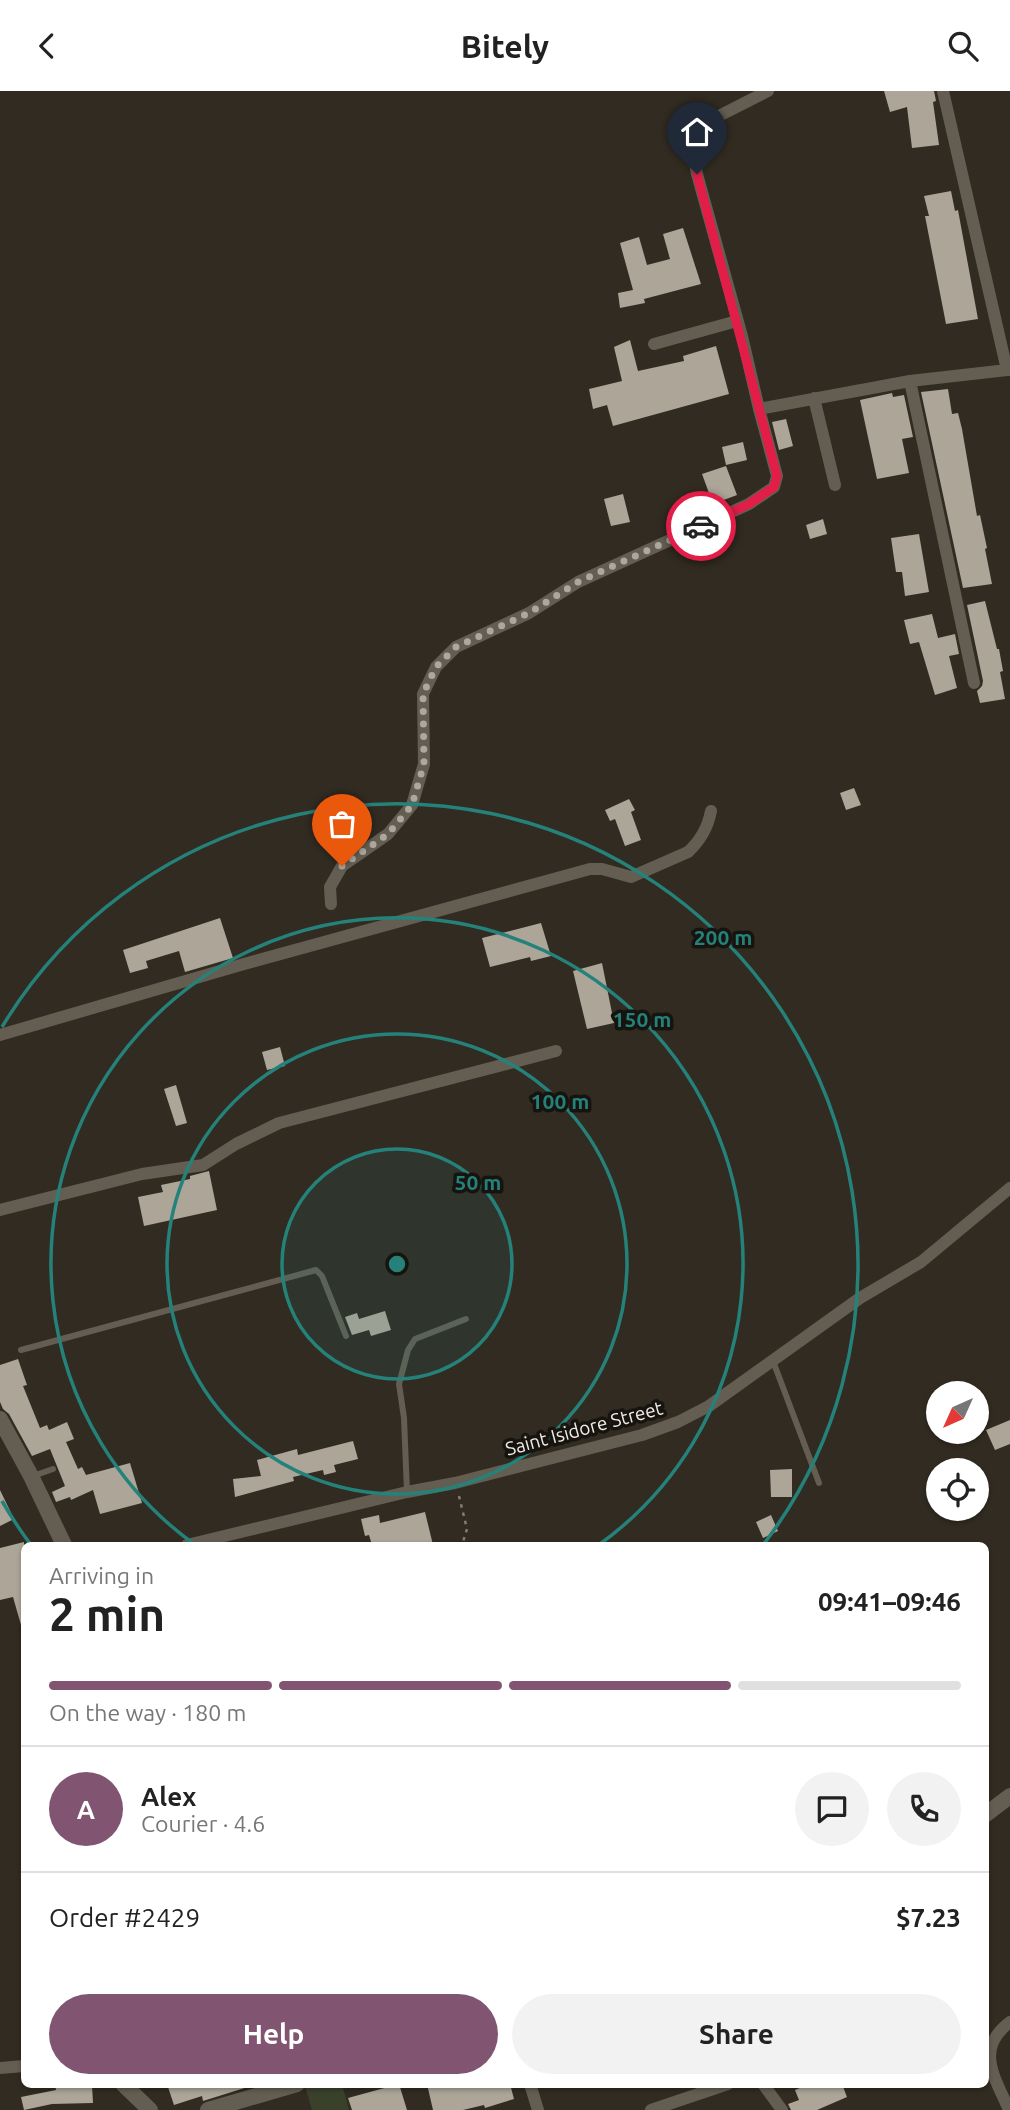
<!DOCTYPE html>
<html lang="en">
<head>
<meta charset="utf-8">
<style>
  body { margin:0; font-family:Ubuntu,sans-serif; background:#f2f2f2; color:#222; height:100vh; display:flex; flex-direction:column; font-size:26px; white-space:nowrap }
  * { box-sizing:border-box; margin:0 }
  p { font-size:23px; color:#767676 }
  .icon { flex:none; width:38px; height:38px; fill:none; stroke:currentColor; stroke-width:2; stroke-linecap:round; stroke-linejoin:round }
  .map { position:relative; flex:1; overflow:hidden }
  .details { position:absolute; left:21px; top:1451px; width:968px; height:546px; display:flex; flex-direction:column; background:#fff; border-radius:10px; box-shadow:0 2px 5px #0004 }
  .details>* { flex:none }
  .needle { width:46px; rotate:225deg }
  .tools { position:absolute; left:926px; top:1290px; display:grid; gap:14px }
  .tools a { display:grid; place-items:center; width:63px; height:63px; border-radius:50%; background:#fff; box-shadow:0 2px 5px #0004; font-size:35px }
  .pin { position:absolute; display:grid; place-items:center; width:60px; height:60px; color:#fff; margin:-72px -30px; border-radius:50% 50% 50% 0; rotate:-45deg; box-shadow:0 0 7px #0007 }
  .pin .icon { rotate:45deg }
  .courier { position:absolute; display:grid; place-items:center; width:70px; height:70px; margin:-35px; border:5px solid #e11d48; border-radius:50%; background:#fff; color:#222; box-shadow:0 2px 9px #0007 }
  .overview em { font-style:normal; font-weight:600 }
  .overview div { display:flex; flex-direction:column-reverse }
  .overview { display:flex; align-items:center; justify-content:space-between; height:119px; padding:0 28px }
  h1 { font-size:46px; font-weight:600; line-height:52px }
  .bar { display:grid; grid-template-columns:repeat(4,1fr); gap:10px 7px; align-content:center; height:84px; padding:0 28px }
  .bar i { height:9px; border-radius:5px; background:#e0e0e0 }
  .bar .selected { background:#815471 }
  .bar p { grid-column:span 4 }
  .line { display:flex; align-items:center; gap:18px; padding:0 28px; border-top:2px solid #e0e0e0 }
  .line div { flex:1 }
  .round { display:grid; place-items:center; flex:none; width:74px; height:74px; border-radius:37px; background:#f2f2f2 }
  .primary-button { display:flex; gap:14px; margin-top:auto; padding:14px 28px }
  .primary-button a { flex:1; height:80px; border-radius:42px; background:#815471; color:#fff; font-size:28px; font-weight:600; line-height:80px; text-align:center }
  .primary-button a+a { background:#f2f2f2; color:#222 }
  header { display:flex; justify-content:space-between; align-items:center; height:91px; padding:0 28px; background:#fff; font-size:32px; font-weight:600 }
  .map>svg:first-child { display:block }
</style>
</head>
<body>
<header><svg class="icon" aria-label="back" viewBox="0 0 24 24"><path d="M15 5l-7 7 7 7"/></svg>Bitely<svg class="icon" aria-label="search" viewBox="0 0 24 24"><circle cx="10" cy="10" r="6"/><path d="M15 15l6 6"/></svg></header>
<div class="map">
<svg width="1010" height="2019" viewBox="0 0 1010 2019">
  <rect width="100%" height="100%" fill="#312b21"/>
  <!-- green -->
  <path fill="#3a412b" d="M312 1993H342L349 2019H312L305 1995Z"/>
  <!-- building -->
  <path fill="#aca598" d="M884 0H934L936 10 933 11 939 54 912 57 907 16 890 21Z
    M951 100 955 120 958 119 978 228 946 233 925 125H929L924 105Z
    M683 137 701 193 644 208 645 212 620 217 618 202 633 199 620 152 639 146 647 174 670 168 663 143Z
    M630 249 638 280 684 270 683 265 716 255 729 303 613 335 607 314 593 318 589 298 622 290 614 256Z
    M948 298 952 323 958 322 962 338 977 425 980 424 987 457 985 458 992 493 963 497 921 301Z
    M892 302 893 306 904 304 913 346 902 348 909 382 877 388 860 309Z
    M786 328 793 355 779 359 772 331Z
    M743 351 747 369 726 374 722 356Z
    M726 375 737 404 713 413 702 383Z
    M623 403 630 431 611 435 604 408Z
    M823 428 827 443 810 448 806 434Z
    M919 443 929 501 905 505 902 481H896L891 447Z
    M985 510 997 558H999L1003 580 1000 581 1005 608 980 612 977 600 982 595 983 590 967 514Z
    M932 523 938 547 955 543 959 563 949 565 957 597 935 604 919 551 910 553 904 529Z
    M854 697 861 714 846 719 840 702Z
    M629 708 635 719 631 721 641 749 625 755 615 728 610 730 605 719Z
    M220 827 233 867 185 881 179 860 146 870 148 877 130 882 123 859Z
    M541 832 551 865 531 870 530 866 490 876 482 847Z
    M602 872 614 932 587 938 573 880Z
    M280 956 285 975 267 979 262 961Z
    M176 994 187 1032 176 1035 164 998Z
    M209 1080 217 1119 144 1135 138 1106 163 1101 161 1094 190 1088V1085Z
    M385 1220 391 1239 371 1245 369 1239 352 1244 345 1226 357 1222 359 1228Z
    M18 1268 27 1294 23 1295 40 1337 47 1334 49 1339 67 1331 74 1348 66 1351 78 1378 82 1376 86 1384 130 1372 142 1412 100 1423 93 1399 71 1409 70 1406 56 1411 52 1401 65 1395 50 1358 32 1365 9 1323 3 1318 0 1311V1274Z
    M1010 1329V1353L995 1359 986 1339Z
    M353 1350 358 1368 334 1374 336 1381 324 1384 323 1379 293 1386 294 1390 235 1406 233 1388 261 1385 257 1369 297 1358 298 1364Z
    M792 1378V1406H771L770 1379Z
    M0 1399 14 1428 0 1435Z
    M425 1421 433 1454H372L369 1444 365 1445 361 1428 379 1424 380 1432Z
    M771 1424 778 1440 763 1447 756 1431Z
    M24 1451V1533L21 1534 13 1506 0 1509V1457Z
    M55 1993 92 1994 93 2012 52 2013 24 2019 21 2006 56 1999Z
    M167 1993H254V1994L203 2010 202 2005 174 2014Z
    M399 1993 407 2019H352L348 2007Z
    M427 1993H510L514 2008 485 2017 484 2014 463 2019H433Z
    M809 1993H842L847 2006 817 2019H791L788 2013 799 2009 795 1999Z"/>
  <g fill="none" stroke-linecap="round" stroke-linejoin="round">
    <!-- path -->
    <path stroke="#827d74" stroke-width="2.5" stroke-dasharray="3.5 5" stroke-linecap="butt" d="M459 1405 467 1438 462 1454"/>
    <!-- service -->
    <path stroke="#645e52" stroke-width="6" d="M21 1259 316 1179 322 1185 346 1245
      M773 1270 819 1392
      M33 1385 53 1378
      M407 1401 404 1327 399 1293 408 1259 415 1248 466 1228"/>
    <!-- minor -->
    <path stroke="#645e52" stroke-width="12" d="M768 0 705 32 696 43 692 55 697 83 742 245 759 318 910 290 1007 279
      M943 0 1007 279H1010
      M654 253 737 230
      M910 290 974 592
      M814 307 835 394
      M331 813 330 796 342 775 388 743 412 714 424 673 423 603 436 576 456 556 529 522 578 491 749 413 774 396 777 385 759 318
      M0 944 244 873 590 778H602L631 786 688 761C700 750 708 736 711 720
      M0 1119 142 1083 203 1074 236 1053 279 1032 556 960
      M187 1454 407 1401 455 1392 642 1344 678 1331 709 1315 860 1207 921 1171 1010 1097
      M0 1977 24 1975
      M530 1993 538 2019
      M763 1993 782 2019
      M651 2019 728 1993
      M1009 2019C995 1986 974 1958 1010 1931"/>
    <!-- tertiary -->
    <path stroke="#645e52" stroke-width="16" d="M0 1328 31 1385 64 1454
      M985 1724 1010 1705
      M123 1993 150 2019
      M208 2019 297 1993"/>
  </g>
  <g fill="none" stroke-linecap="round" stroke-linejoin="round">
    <!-- done -->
    <path stroke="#aca8a0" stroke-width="7" stroke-dasharray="0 12.6" d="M342 775 388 743 412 714 424 673 423 603 436 576 456 556 529 522 578 491 701 435"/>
    <!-- route -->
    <path stroke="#e11d48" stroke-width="9" d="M697 83 777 385 774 396 749 413 701 435"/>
  </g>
  <!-- distance rings -->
  <circle cx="397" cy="1173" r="115" fill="#25827a" fill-opacity=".12"/>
  <g fill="none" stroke="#25827a" stroke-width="3.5">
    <circle cx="397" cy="1173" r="115"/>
    <circle cx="397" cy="1173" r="230"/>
    <path d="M194 1453A346 346 0 1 1 600 1453"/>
    <path d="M31 1454A461 461 0 0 1 2 1410M2 936A461 461 0 1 1 763 1454"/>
  </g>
  <g text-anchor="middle" stroke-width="7" stroke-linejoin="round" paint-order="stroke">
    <!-- street labels -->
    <g font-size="19" fill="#efece5" stroke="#171410">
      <text transform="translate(584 1337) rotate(-15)" y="7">Saint Isidore Street</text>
    </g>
  </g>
  <circle cx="397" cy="1173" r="10" fill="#25827a" stroke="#171410" stroke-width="3.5"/>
  <g font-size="21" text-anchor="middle" font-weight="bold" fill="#25827a" stroke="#171410" stroke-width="7" stroke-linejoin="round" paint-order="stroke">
    <text x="723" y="854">200 m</text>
    <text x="642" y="936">150 m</text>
    <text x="560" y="1018">100 m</text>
    <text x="478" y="1099">50 m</text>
  </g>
</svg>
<div class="tools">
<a><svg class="needle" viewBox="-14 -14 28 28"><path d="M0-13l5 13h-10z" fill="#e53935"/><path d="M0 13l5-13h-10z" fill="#767676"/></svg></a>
<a><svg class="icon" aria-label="locate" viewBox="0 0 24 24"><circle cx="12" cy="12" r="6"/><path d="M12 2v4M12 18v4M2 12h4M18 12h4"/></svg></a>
</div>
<div class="pin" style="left:342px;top:775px;background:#ea580c"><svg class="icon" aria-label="bag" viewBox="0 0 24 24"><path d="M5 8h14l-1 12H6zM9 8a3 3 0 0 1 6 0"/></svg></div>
<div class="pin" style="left:697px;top:83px;background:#1f2937"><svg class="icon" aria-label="home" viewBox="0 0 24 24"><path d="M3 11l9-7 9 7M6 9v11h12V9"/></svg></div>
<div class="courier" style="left:701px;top:435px"><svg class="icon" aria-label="car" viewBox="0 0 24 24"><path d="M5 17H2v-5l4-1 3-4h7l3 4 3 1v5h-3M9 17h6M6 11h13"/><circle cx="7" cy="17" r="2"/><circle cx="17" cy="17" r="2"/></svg></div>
<section class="details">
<div class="overview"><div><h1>2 min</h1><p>Arriving in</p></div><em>09:41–09:46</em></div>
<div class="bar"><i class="selected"></i><i class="selected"></i><i class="selected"></i><i></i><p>On the way · 180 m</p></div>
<div class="line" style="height:126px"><b class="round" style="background:#815471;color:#fff">A</b><div><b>Alex</b><p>Courier · 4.6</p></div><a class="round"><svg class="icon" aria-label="chat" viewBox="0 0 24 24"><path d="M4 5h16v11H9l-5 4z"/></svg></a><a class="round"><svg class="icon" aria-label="phone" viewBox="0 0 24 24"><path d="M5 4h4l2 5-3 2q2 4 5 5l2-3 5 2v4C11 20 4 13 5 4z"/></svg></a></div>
<div class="line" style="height:91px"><div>Order #2429</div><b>$7.23</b></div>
<div class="primary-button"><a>Help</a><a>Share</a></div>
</section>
</div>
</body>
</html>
